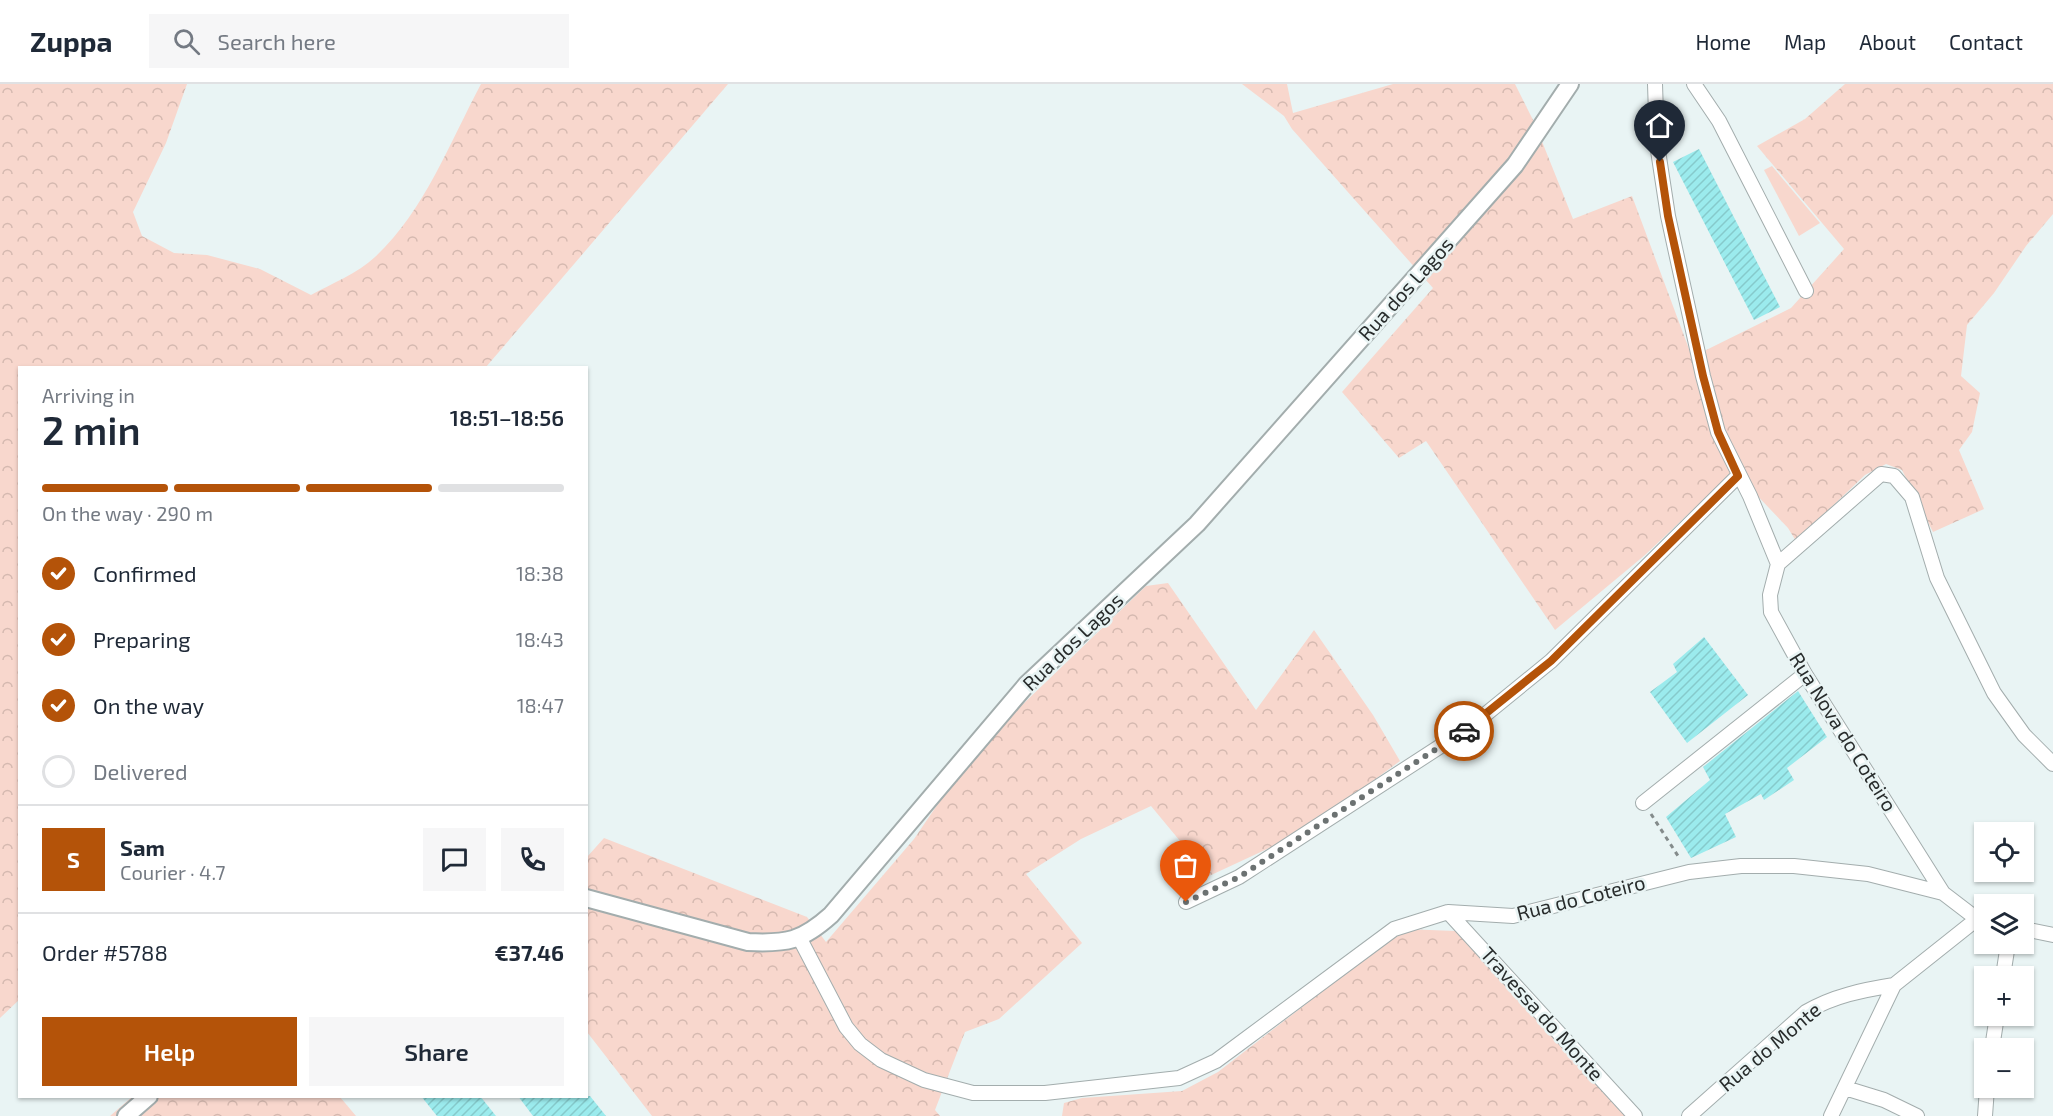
<!DOCTYPE html>
<html lang="en">
<head>
<meta charset="utf-8">
<style>
  body { margin:0; font-family:"Exo 2",sans-serif; background:#f6f6f7; color:#1f2937; height:100vh; display:flex; flex-direction:column; font-size:22px; white-space:nowrap }
  * { box-sizing:border-box; margin:0 }
  p { font-size:20px; color:#747a83 }
  .icon { flex:none; width:33px; height:33px; fill:none; stroke:currentColor; stroke-width:2; stroke-linecap:round; stroke-linejoin:round }
  .map { position:relative; flex:1; overflow:hidden }
  .side { position:absolute; left:18px; top:282px; width:570px; height:732px; display:flex; flex-direction:column; background:#fff; border-radius:0px; box-shadow:0 2px 4px #0004 }
  .side>* { flex:none }
  .fabs { position:absolute; left:1974px; top:738px; display:grid; gap:12px }
  .fabs a { display:grid; place-items:center; width:60px; height:60px; border-radius:0px; background:#fff; box-shadow:0 2px 4px #0004; font-size:30px }
  .pin { position:absolute; display:grid; place-items:center; width:51px; height:51px; color:#fff; margin:-62px -26px; border-radius:50% 50% 50% 0; rotate:-45deg; box-shadow:0 0 6px #0007 }
  .pin .icon { rotate:45deg }
  .courier { position:absolute; display:grid; place-items:center; width:60px; height:60px; margin:-30px; border:4px solid #b45309; border-radius:50%; background:#fff; color:#222; box-shadow:0 2px 8px #0007 }
  .head em { font-style:normal; font-weight:600 }
  .head div { display:flex; flex-direction:column-reverse }
  .head { display:flex; align-items:center; justify-content:space-between; height:102px; padding:0 24px }
  h1 { font-size:39px; font-weight:600; line-height:45px }
  .bar { display:grid; grid-template-columns:repeat(4,1fr); gap:9px 6px; align-content:center; height:72px; padding:0 24px }
  .bar i { height:8px; border-radius:4px; background:#e0e1e3 }
  .bar .active { background:#b45309 }
  .bar p { grid-column:span 4 }
  .line { display:flex; align-items:center; gap:15px; padding:0 24px; border-top:2px solid #e0e1e3 }
  .line div { flex:1 }
  .round { display:grid; place-items:center; flex:none; width:63px; height:63px; border-radius:0px; background:#f6f6f7 }
  ol { padding:0 24px; list-style:none }
  li { display:flex; align-items:center; gap:18px; height:66px }
  li p { margin-inline-start:auto }
  li .icon { padding:6px; border-radius:50%; background:#b45309; color:#fff; stroke-width:4 }
  li:last-child { color:#747a83 }
  li i { width:33px; height:33px; border:3px solid #e0e1e3; border-radius:50% }
  .cta { display:flex; gap:12px; margin-top:auto; padding:12px 24px }
  .cta a { flex:1; height:69px; border-radius:0px; background:#b45309; color:#fff; font-size:24px; font-weight:600; line-height:69px; text-align:center }
  .cta a+a { background:#f6f6f7; color:#1f2937 }
  header { display:flex; align-items:center; gap:36px; box-sizing:border-box; height:84px; padding:0 30px; background:#fff; border-bottom:2px solid #e0e1e3 }
  header strong { font-size:28px }
  nav { display:flex; gap:33px; margin-inline-start:auto; font-size:21px }
  .search { width:420px; height:54px; background:#f6f6f7; display:flex; align-items:center; gap:15px; box-sizing:border-box; padding:0 21px; border-radius:0px; color:#747a83; font-size:22px }
  .map>svg:first-child { display:block }
</style>
</head>
<body>
<header>
<strong>Zuppa</strong>
<div class="search"><svg class="icon" aria-label="search" viewBox="0 0 24 24"><circle cx="10" cy="10" r="6"/><path d="M15 15l6 6"/></svg>Search here</div>
<nav><a>Home</a><a>Map</a><a>About</a><a>Contact</a></nav>
</header>
<div class="map">
<svg width="2053" height="1032" viewBox="0 0 2053 1032">
  <defs>
    <pattern id="forest-crowns" width="20" height="18" patternUnits="userSpaceOnUse" patternTransform="scale(1.5)"><rect width="20" height="18" fill="#f8d7cd"/><path d="M2 6a3 3 0 1 1 6 0M12 15a3 3 0 1 1 6 0" fill="none" stroke="#d5b9b0"/></pattern>
    <pattern id="building-hatch" width="6" height="6" patternUnits="userSpaceOnUse" patternTransform="scale(1.5)"><rect width="6" height="6" fill="#9bebed"/><path d="M-1 1l2-2M0 6l6-6M5 7l2-2" fill="none" stroke="#86cacb"/></pattern>
  </defs>
  <rect width="100%" height="100%" fill="#e9f4f4"/>
  <!-- green -->
  <path fill="#f8d7cd" d="M1772 82 1820 139 1799 152 1764 86Z"/>
  <!-- forest -->
  <path fill="url(#forest-crowns)" d="M0 0H187L166 59 133 128 142 152 174 169 207 171 260 185 311 211C331 200 358 189 375 173 424 128 450 58 481 0H728L486 283 20 284V915L0 934Z
    M1242 0H1287L1293 29 1393 0H1515L1535 40 1573 135 1632 112 1692 273 1791 224 1844 165 1757 62 1805 35 1845 0H2053V130L2026 162 1994 209 1967 241 1961 292 1980 309 1972 348 1959 366 1984 425 1933 448 1902 386 1886 380 1865 391 1796 457 1788 444 1751 405 1718 402 1645 471 1555 546 1426 357 1399 374 1342 308 1433 204 1292 45 1284 32Z
    M1168 499 1256 626 1314 546 1373 631 1400 677 1302 749 1209 792 1151 722 1081 755 1026 790 1082 859 999 935 965 948 935 1026 940 1032H652L587 948V773L604 754 807 833 826 858 914 755 974 667 1146 502Z
    M1403 845 1456 847 1640 1032H1062L1064 1019 1082 1014 1182 1007 1218 988Z
    M133 1012 340 1013 356 1032H110Z"/>
  <!-- building -->
  <path fill="url(#building-hatch)" d="M1699 65 1780 223 1754 236 1673 78Z
    M1704 553 1748 611 1687 659 1650 608 1677 588 1673 580Z
    M1798 607 1827 653 1787 684 1794 696 1764 716 1761 710 1725 730 1736 753 1691 774 1666 733 1710 696 1703 683Z
    M421 1012H480L496 1032H437Z
    M518 1012H590L606 1032H533Z"/>
  <g fill="none" stroke-linecap="round" stroke-linejoin="round">
    <defs>
      <path id="minor" d="M1655 0 1657 60 1668 132 1703 292 1718 348 1750 412 1778 480
        M1694 0 1719 37 1806 207
        M1778 480 1881 390 1894 392 1912 413 1937 494 1994 609 2024 651 2053 680
        M1778 480 1770 511 1771 528 1805 590 1943 809
        M1643 719 1805 590
        M1186 818 1239 793 1470 643 1551 577 1738 392
        M1448 828 1635 1032
        M2024 845 2053 851
        M800 855 846 943 860 960 881 976 924 996 973 1009H1045L1179 994 1216 977 1394 845 1448 828 1513 832 1689 788 1741 782H1794L1868 790 1943 809 1977 835 1984 837
        M2003 892 2008 860
        M1992 964 1997 932
        M1845 1004 1884 1016 1917 1032
        M1689 1032 1806 928C1833 912 1863 906 1894 901
        M1831 1032 1894 901 1977 835
        M1985 1032 1987 1004"/>
      <path id="tertiary" d="M586 814 748 858C787 860 802 857 831 831L1027 600 1197 440 1515 81 1570 0
        M126 1032 149 1012"/>
    </defs>
    <!-- minor casing -->
    <use href="#minor" stroke="#a3adad" stroke-width="16"/>
    <!-- tertiary casing -->
    <use href="#tertiary" stroke="#a3adad" stroke-width="20"/>
    <!-- path -->
    <path stroke="#848b8b" stroke-width="3" stroke-dasharray="4.5 4.5" stroke-linecap="butt" d="M1651 730 1680 775"/>
    <!-- minor -->
    <use href="#minor" stroke="#fff" stroke-width="14"/>
    <!-- tertiary -->
    <use href="#tertiary" stroke="#fff" stroke-width="16"/>
  </g>
  <g fill="none" stroke-linecap="round" stroke-linejoin="round">
    <!-- done -->
    <path stroke="#6c7272" stroke-width="6" stroke-dasharray="0 10.8" d="M1186 818 1239 793 1464 647"/>
    <!-- route -->
    <path stroke="#b45309" stroke-width="8" d="M1464 647 1551 577 1738 392 1718 348 1703 292 1668 132 1660 78"/>
  </g>
  <g text-anchor="middle" stroke-width="5" stroke-linejoin="round" paint-order="stroke">
    <!-- street labels -->
    <g font-size="20" fill="#282c2c" stroke="#e9f4f4">
      <text transform="translate(1406 205) rotate(-48)" y="7">Rua dos Lagos</text>
      <text transform="translate(1073 558) rotate(-44)" y="7">Rua dos Lagos</text>
      <text transform="translate(1843 648) rotate(58)" y="7">Rua Nova do Coteiro</text>
      <text transform="translate(1581 814) rotate(-14)" y="7">Rua do Coteiro</text>
      <text transform="translate(1542 930) rotate(48)" y="7">Travessa do Monte</text>
      <text transform="translate(1770 963) rotate(-40)" y="7">Rua do Monte</text>
    </g>
  </g>
</svg>
<div class="fabs">
<a><svg class="icon" aria-label="locate" viewBox="0 0 24 24"><circle cx="12" cy="12" r="6"/><path d="M12 2v4M12 18v4M2 12h4M18 12h4"/></svg></a>
<a><svg class="icon" aria-label="layers" viewBox="0 0 24 24"><path d="M12 4l9 5-9 5-9-5zM3 14l9 5 9-5"/></svg></a>
<a>+</a>
<a>−</a>
</div>
<div class="pin" style="left:1186px;top:818px;background:#ea580c"><svg class="icon" aria-label="bag" viewBox="0 0 24 24"><path d="M5 8h14l-1 12H6zM9 8a3 3 0 0 1 6 0"/></svg></div>
<div class="pin" style="left:1660px;top:78px;background:#1f2937"><svg class="icon" aria-label="home" viewBox="0 0 24 24"><path d="M3 11l9-7 9 7M6 9v11h12V9"/></svg></div>
<div class="courier" style="left:1464px;top:647px"><svg class="icon" aria-label="car" viewBox="0 0 24 24"><path d="M5 17H2v-5l4-1 3-4h7l3 4 3 1v5h-3M9 17h6M6 11h13"/><circle cx="7" cy="17" r="2"/><circle cx="17" cy="17" r="2"/></svg></div>
<section class="side">
<div class="head"><div><h1>2 min</h1><p>Arriving in</p></div><em>18:51–18:56</em></div>
<div class="bar"><i class="active"></i><i class="active"></i><i class="active"></i><i></i><p>On the way · 290 m</p></div>
<ol>
<li><svg class="icon" aria-label="check" viewBox="0 0 24 24"><path d="M5 12l5 5 9-10"/></svg>Confirmed<p>18:38</p></li>
<li><svg class="icon" aria-label="check" viewBox="0 0 24 24"><path d="M5 12l5 5 9-10"/></svg>Preparing<p>18:43</p></li>
<li><svg class="icon" aria-label="check" viewBox="0 0 24 24"><path d="M5 12l5 5 9-10"/></svg>On the way<p>18:47</p></li>
<li><i></i>Delivered</li>
</ol>
<div class="line" style="height:108px"><b class="round" style="background:#b45309;color:#fff">S</b><div><b>Sam</b><p>Courier · 4.7</p></div><a class="round"><svg class="icon" aria-label="chat" viewBox="0 0 24 24"><path d="M4 5h16v11H9l-5 4z"/></svg></a><a class="round"><svg class="icon" aria-label="phone" viewBox="0 0 24 24"><path d="M5 4h4l2 5-3 2q2 4 5 5l2-3 5 2v4C11 20 4 13 5 4z"/></svg></a></div>
<div class="line" style="height:78px"><div>Order #5788</div><b>€37.46</b></div>
<div class="cta"><a>Help</a><a>Share</a></div>
</section>
</div>
</body>
</html>
